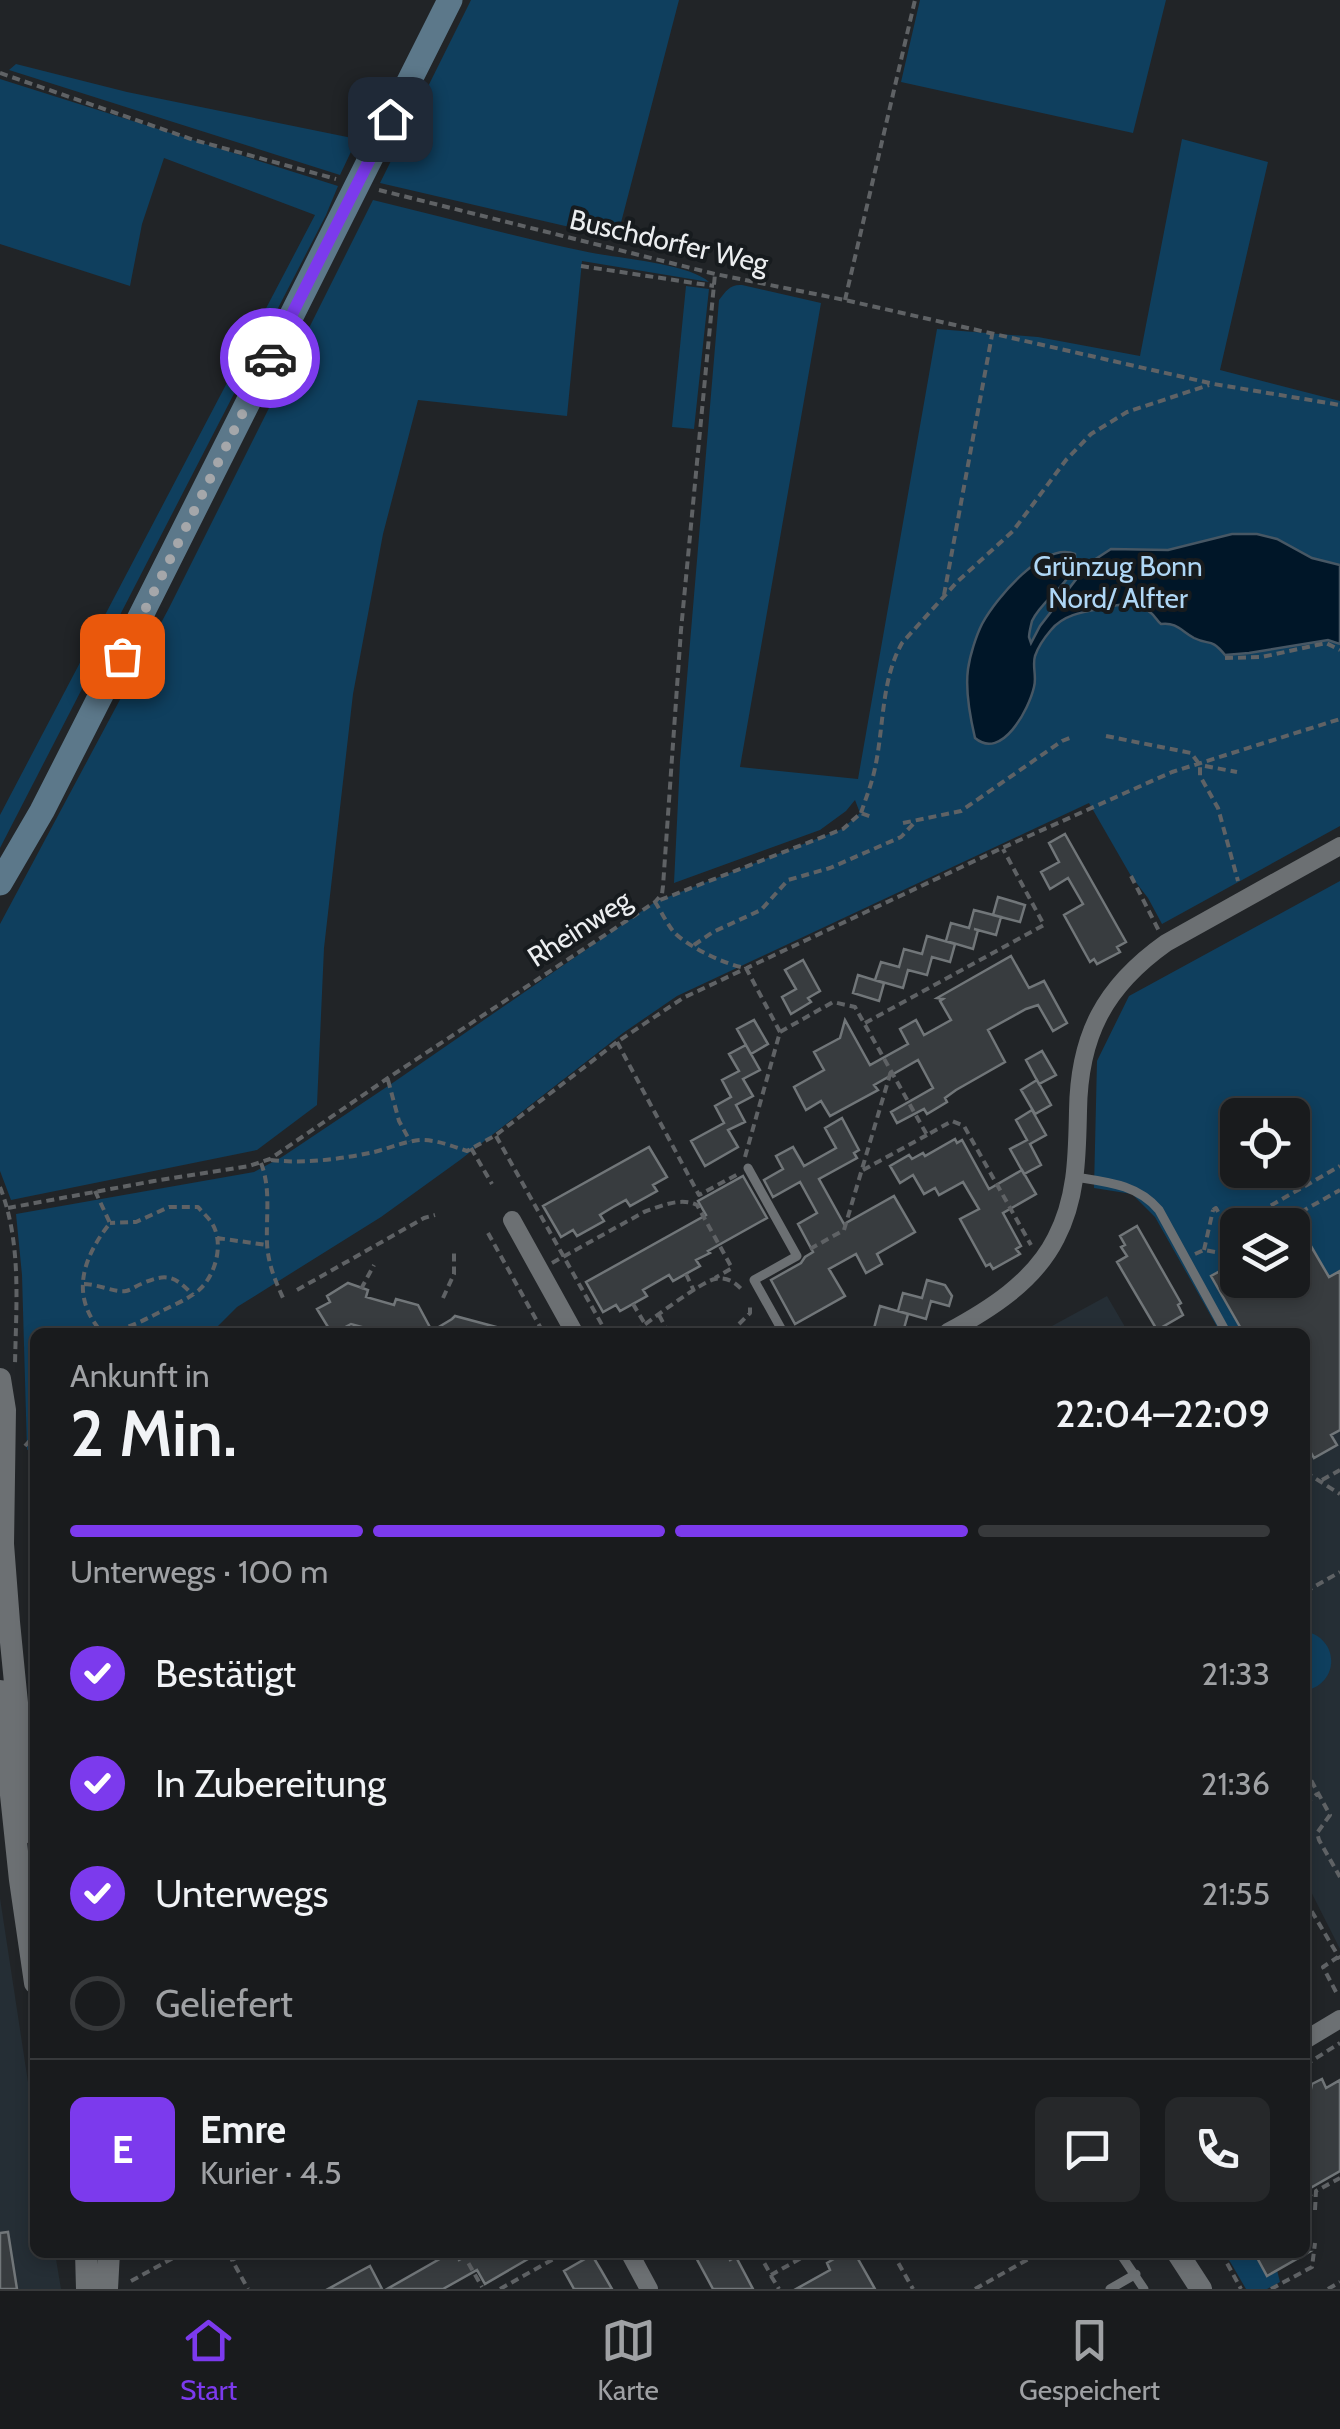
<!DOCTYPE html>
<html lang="de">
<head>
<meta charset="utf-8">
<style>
  body { margin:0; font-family:Cabin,sans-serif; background:#26282a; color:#f1f3f6; height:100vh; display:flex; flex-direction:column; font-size:38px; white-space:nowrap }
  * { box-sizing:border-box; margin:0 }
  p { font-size:32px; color:#9fa1a4 }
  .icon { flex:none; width:55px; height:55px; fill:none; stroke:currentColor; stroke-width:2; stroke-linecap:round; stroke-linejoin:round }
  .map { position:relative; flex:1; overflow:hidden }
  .details { position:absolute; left:30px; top:1328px; width:1280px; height:930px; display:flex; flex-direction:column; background:#191b1d; border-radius:15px; box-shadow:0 5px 15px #0003,0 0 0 2px #37393b }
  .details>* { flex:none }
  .tools { position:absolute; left:1220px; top:1098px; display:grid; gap:20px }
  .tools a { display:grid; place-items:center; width:90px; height:90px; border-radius:15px; background:#191b1d; box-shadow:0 5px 15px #0003,0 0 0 2px #37393b; font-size:50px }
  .pin { position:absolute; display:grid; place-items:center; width:85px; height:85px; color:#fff; margin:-42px; border-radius:20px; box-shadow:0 5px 15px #0006 }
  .courier { position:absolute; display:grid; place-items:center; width:100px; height:100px; margin:-50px; border:8px solid #7c3aed; border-radius:50%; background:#fff; color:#222; box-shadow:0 2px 12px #0007 }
  .summary em { font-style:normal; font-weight:600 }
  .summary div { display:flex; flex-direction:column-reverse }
  .summary { display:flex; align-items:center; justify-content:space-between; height:170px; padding:0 40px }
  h1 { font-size:65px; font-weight:600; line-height:75px }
  .bar { display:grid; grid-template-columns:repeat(4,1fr); gap:15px 10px; align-content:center; height:120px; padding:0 40px }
  .bar i { height:12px; border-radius:8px; background:#37393b }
  .bar .current { background:#7c3aed }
  .bar p { grid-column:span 4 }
  .line { display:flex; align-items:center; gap:25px; padding:0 40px; border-top:2px solid #37393b }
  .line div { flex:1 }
  .round { display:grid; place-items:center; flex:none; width:105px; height:105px; border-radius:15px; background:#26282a }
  ol { padding:0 40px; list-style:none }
  li { display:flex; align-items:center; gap:30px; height:110px }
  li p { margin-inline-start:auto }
  li .icon { padding:10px; border-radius:50%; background:#7c3aed; color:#fff; stroke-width:4 }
  li:last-child { color:#9fa1a4 }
  li i { width:55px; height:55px; border:5px solid #37393b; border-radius:50% }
  .tabs { display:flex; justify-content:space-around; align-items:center; height:140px; border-top:2px solid #37393b; background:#191b1d; font-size:28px; color:#9fa1a4 }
  .tabs a { display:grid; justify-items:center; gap:5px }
  .tabs .current { color:#7c3aed }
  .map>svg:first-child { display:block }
</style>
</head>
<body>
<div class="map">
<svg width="1340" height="2289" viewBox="0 0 1340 2289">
  <rect width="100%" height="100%" fill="#212427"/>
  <!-- built -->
  <path fill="#252e35" d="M1107 1296 1128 1332H1041Z
    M1340 1408V1949L1305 1880V1414Z
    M0 1898 35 2128V2252L55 2253 61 2289H0Z"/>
  <!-- green -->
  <path fill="#0f3f5e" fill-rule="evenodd" d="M471 0H679L617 238 380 183Z
    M920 0H1166L1133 133 901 82Z
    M16 64 127 92 357 139 340 175 9 70Z
    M0 79 338 186 326 215 0 848V815L315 215 164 158 142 224 130 286 0 244Z
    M1182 139 1268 162 1220 370 1340 401V826L1162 924 1148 898 1131 876 1089 803 677 996 623 1033 460 1160 381 1217 237 1307 212 1332H35V1447L27 1450 22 1275 16 1214 254 1172 282 1157 394 1082 655 902 842 829 860 813 855 800 846 811 820 830 674 883 680 761 719 300C726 291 730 284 742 285L821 303 740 767 858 779 937 329 1038 337 1140 356Z
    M373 200C443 217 512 236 583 251 612 258 689 263 709 282L582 261 567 416 418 400 383 534 353 694 324 948 317 1105 257 1150 11 1200 0 1171V924L169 608Z
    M686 286 709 289 694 429 672 427Z
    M1340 881V1408L1305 1332H1220L1155 1217 1132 1194 1094 1188 1097 1061 1129 996ZM1238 1115H1292V1170H1238ZM1238 1225H1292V1280H1238Z
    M1305 1631C1340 1639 1340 1683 1305 1691Z
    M1225 2253H1254L1265 2273 1270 2274 1277 2270 1280 2282 1267 2289H1246Z"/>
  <!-- water -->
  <path fill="#001628" stroke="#475764" stroke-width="2.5" d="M1232 534H1257L1277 539 1312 558 1340 565V644L1328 640 1249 653 1225 655C1210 637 1210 646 1194 638 1181 631 1177 622 1161 624 1157 621 1155 616 1151 613 1137 599 1116 605 1100 609 1082 612 1063 615 1051 630 1045 637 1038 647 1035 656 1032 666 1037 677 1034 687 1029 709 1002 761 975 738 970 717 965 691 968 669 970 655 976 636 982 624 996 598 1044 541 1075 554 1077 582 1043 597 1032 621 1031 625 1029 634 1029 637L1031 643 1040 626 1088 564 1111 549 1168 550Z"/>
  <!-- building -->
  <path fill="#383c3f" stroke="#717679" stroke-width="2.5" d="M1065 834 1126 942 1117 947 1120 952 1097 964 1094 959 1090 962 1064 915 1083 904 1068 878 1050 889 1041 872 1059 862 1049 843Z
    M998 897 1025 905 1020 922 993 915Z
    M974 910 1001 917 996 935 974 929 978 930 973 949 946 941 951 923 969 928Z
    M927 936 955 944 950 962 932 957 927 975 908 970 903 988 875 980 881 962 899 967 904 949 922 954Z
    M1011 956 1029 988 1044 981 1067 1023 1053 1031 1038 1005 1026 1009 988 1030 1005 1062 956 1090 945 1098 947 1102 927 1114 924 1109 897 1123 891 1112 933 1088 918 1060 874 1085 878 1090 830 1116 821 1101 806 1110 794 1087 824 1070 814 1052 840 1038 845 1020 870 1065 908 1044 900 1029 916 1020 924 1035 951 1020 940 1001 943 999 937 998Z
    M803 960 820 991 808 998 811 1002 791 1014 782 997 796 989 785 970Z
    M858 975 884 983 879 1001 853 993Z
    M754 1020 768 1044 751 1054 737 1029Z
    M746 1045 760 1070 743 1079 753 1096 736 1105 745 1122 728 1130 738 1147 705 1166 691 1141 724 1123 715 1106 731 1097 722 1080 739 1071 729 1054Z
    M1042 1051 1056 1075 1039 1084 1026 1060Z
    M1037 1080 1051 1105 1035 1114 1021 1090Z
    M1032 1110 1046 1135 1030 1144 1041 1165 1024 1174 1010 1149 1027 1140 1016 1120Z
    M842 1118 859 1150 854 1153 857 1158 819 1179 844 1224 894 1196 915 1232 877 1254 882 1264 866 1273 856 1254 829 1269 845 1296 795 1324 771 1280 801 1263 805 1257 813 1252 798 1224 817 1213 800 1182 773 1197 764 1180 783 1169 776 1156 793 1147 804 1166 836 1148 825 1128Z
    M955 1139 957 1143 962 1140 989 1189 1022 1170 1036 1194 1003 1213 1021 1246 1016 1249 1020 1254 993 1269 990 1264 986 1266 960 1219 979 1209 963 1182 939 1195 935 1188 924 1194 913 1175 900 1183 890 1166 909 1155 912 1159 923 1153 925 1156Z
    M649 1147 667 1177 653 1185 657 1191 630 1206 626 1200 613 1207 600 1215 604 1221 577 1236 573 1230 561 1237 543 1206Z
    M743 1176 767 1218 708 1251 710 1253 696 1260 700 1266 673 1281 669 1275 643 1290 647 1296 620 1311 616 1305 603 1312 586 1282 706 1215 698 1201Z
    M1137 1226 1181 1303 1178 1305 1183 1315 1157 1330 1117 1262 1127 1256 1121 1247 1125 1245 1120 1236Z
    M1308 1241 1329 1277 1340 1271V1430L1331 1435 1337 1445 1314 1458 1305 1442V1332H1243L1211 1276 1231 1265 1233 1269 1238 1266V1280H1292V1250Z
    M927 1280 945 1285 952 1296 949 1306 931 1301 926 1319 898 1311 903 1293 922 1298Z
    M348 1283 368 1290 366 1297 394 1305 396 1299 418 1305 432 1331 452 1319 455 1316 500 1328V1332H380L351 1324 336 1332H331L317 1309 330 1302 327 1296Z
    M880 1306 908 1314 903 1332 889 1328V1332H873Z
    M1322 2079 1326 2088 1340 2080V2171L1305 2191V2100L1309 2098 1312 2084Z
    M8 2232 17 2289H0V2233Z
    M452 2252H455L459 2260 473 2252H540L485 2284 477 2270 443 2289H387Z
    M693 2252H726L730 2260 736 2257 753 2289H713Z
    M846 2252H854L875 2289H796L830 2270 827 2263Z
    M1254 2252H1309L1267 2276Z
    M592 2255 601 2270 612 2289H574L564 2271Z
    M370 2266 382 2289H328L355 2274Z"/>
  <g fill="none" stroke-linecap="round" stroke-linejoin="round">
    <!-- path -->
    <path stroke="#5f6265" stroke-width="4" stroke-dasharray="8 5" stroke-linecap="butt" d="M0 73 194 140 336 179
      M379 190 715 274 845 300 1214 384 1340 405
      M581 266 714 286
      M845 300 915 0
      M944 595 992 335
      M1225 658 1262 657 1326 643 1340 650
      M1106 736 1191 753 1200 765V776L1218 808 1238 881
      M1205 766 1237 772
      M861 813C866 798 872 783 875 768 884 727 881 680 902 643L957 582 1013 531 1066 460 1091 434 1127 412 1209 385
      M903 823 961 811 1062 741 1072 737
      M1131 876 1159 931
      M694 945 713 932 761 910 788 880 830 868 901 837 916 821
      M865 1023 1044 925 1003 849
      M780 1032 833 1002 855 1007 927 1135 952 1121 964 1126 1031 1245
      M780 1032 746 968C726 965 686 946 673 931 666 922 661 911 655 902L843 829 861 813 872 817
      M617 1042 699 1195 738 1174
      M388 1080 399 1121 410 1141
      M496 1136 606 1332
      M471 1148 492 1184
      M745 1157 780 1032
      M271 1160C304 1164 342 1159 374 1152 390 1148 405 1141 421 1140 437 1140 452 1146 467 1151L496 1135 617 1042 683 998 1002 848 1172 772 1340 719
      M261 1163C271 1189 266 1215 267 1243 268 1264 275 1280 283 1298
      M863 1170 927 1135
      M0 1187C22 1243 16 1305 15 1365
      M95 1191 110 1223C84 1256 70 1293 99 1329 121 1333 138 1323 158 1313 171 1306 187 1300 199 1290 215 1276 224 1245 213 1225 210 1219 203 1213 198 1207H169L136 1222 110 1223
      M8 1208 154 1181 249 1166 270 1159 388 1078 655 902 662 894 663 886 681 630 715 274
      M1213 1210 1216 1208 1228 1230 1340 1166
      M1278 1225 1340 1190
      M488 1233 543 1332
      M217 1238 267 1245
      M810 1249 844 1230 891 1071
      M1204 1250 1213 1210
      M1195 1254 1204 1250 1227 1254 1238 1248
      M552 1263 644 1212C661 1206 680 1197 697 1205L732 1268 715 1278
      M686 1274 694 1291
      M84 1284C97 1284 116 1293 126 1291 131 1290 136 1286 141 1284 166 1273 174 1275 193 1295
      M361 1289 374 1265
      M297 1290 424 1218 435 1215
      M443 1298 454 1274V1251
      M633 1304 645 1324
      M659 1315 668 1332
      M739 1324 750 1313V1304
      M318 1332V1330
      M635 1332C648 1322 702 1281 715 1279 727 1276 736 1283 743 1291
      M25 1446 35 1435
      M1305 1472 1340 1494
      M1322 1480 1340 1470
      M1305 1592 1340 1572
      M1305 1769 1330 1815 1317 1833 1319 1840 1340 1877
      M1305 1804 1317 1794
      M1305 1900 1340 1959
      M1336 1992 1323 1967 1338 1957
      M1305 2065 1340 2043
      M1305 2198 1316 2191
      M1315 2210 1316 2191 1340 2178
      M236 2252 238 2257 246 2252
      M462 2252 482 2287
      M758 2252 771 2275 812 2252
      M892 2252 913 2289
      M1221 2252 1241 2289
      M238 2257 232 2260 248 2289
      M771 2276 779 2289
      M131 2281 184 2252
      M500 2289 566 2252
      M975 2289 1041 2252
      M1271 2289 1312 2267 1315 2243
      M1328 2289 1340 2282"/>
    <!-- service -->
    <path stroke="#6c7073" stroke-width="9" d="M748 1168 797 1256 754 1280 783 1332
      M1075 1177C1106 1182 1137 1184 1159 1210L1226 1332
      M1119 2252 1144 2289
      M1110 2289 1136 2274"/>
    <!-- minor -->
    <path stroke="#6c7073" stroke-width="18" d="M512 1220 574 1332
      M948 1332C989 1310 1034 1282 1056 1238 1077 1198 1077 1155 1078 1111 1079 1036 1104 987 1166 943L1340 846
      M1305 2040 1340 2019
      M629 2252 649 2289"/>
    <!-- tertiary -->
    <path stroke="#6c7073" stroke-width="22" d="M0 1379 5 1410 3 1544 9 1622 19 1723 35 1835
      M0 1691 20 1880 35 1983
      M86 2252 87 2289
      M1177 2252 1201 2289
      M107 2289 109 2252"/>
    <!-- secondary -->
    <path stroke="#5c788a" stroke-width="25" d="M0 883 42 811 104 689 450 0"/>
  </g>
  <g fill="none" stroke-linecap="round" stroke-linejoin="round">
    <!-- done -->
    <path stroke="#a5a7aa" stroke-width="10" stroke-dasharray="0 18" d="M122 656 270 358"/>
    <!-- route -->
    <path stroke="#7c3aed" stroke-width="12" d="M270 358 390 119"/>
  </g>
  <g text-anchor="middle" stroke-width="8" stroke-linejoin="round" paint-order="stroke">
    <!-- street labels -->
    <g font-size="28" fill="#eceef0" stroke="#171b1e">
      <text transform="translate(669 241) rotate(13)" y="10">Buschdorfer Weg</text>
      <text transform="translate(579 928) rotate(-33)" y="10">Rheinweg</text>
    </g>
    <!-- park labels -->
    <g font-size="28" fill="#afd7f6" stroke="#171b1e">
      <text x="1118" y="576">Grünzug Bonn<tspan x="1118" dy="32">Nord/ Alfter</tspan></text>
    </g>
  </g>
</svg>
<div class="tools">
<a><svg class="icon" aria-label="locate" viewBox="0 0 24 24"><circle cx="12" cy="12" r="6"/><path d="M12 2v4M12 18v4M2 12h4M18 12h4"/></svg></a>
<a><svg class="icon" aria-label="layers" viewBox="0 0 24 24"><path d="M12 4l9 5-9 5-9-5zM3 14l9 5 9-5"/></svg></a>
</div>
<div class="pin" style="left:122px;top:656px;background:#ea580c"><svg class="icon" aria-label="bag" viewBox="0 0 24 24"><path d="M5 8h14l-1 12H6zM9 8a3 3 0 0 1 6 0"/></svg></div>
<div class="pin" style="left:390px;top:119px;background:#1f2937"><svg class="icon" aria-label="home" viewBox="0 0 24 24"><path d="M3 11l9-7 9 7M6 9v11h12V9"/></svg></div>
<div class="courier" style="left:270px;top:358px"><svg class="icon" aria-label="car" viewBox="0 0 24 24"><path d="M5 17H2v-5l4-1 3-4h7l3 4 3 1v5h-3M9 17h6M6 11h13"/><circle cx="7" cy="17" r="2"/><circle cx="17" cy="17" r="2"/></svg></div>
<section class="details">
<div class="summary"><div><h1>2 Min.</h1><p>Ankunft in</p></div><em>22:04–22:09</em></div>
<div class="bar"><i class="current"></i><i class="current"></i><i class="current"></i><i></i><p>Unterwegs · 100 m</p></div>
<ol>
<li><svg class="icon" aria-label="check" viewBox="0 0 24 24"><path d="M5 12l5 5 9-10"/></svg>Bestätigt<p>21:33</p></li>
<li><svg class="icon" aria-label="check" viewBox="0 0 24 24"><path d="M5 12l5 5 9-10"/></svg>In Zubereitung<p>21:36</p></li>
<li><svg class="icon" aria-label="check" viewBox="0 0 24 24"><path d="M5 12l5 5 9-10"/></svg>Unterwegs<p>21:55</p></li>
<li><i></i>Geliefert</li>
</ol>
<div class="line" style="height:180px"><b class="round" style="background:#7c3aed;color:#fff">E</b><div><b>Emre</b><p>Kurier · 4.5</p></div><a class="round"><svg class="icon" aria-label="chat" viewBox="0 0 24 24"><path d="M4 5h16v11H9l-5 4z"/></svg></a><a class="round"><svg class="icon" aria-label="phone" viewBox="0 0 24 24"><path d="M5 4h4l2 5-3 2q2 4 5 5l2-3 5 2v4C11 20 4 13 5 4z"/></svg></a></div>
</section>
</div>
<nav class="tabs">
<a class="current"><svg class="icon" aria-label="home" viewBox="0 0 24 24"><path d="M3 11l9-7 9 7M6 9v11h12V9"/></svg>Start</a>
<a><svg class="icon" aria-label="map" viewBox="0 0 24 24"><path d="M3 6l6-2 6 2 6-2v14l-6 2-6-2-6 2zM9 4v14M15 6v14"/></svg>Karte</a>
<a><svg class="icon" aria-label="saved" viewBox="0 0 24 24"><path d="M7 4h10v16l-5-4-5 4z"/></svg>Gespeichert</a>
</nav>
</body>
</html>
